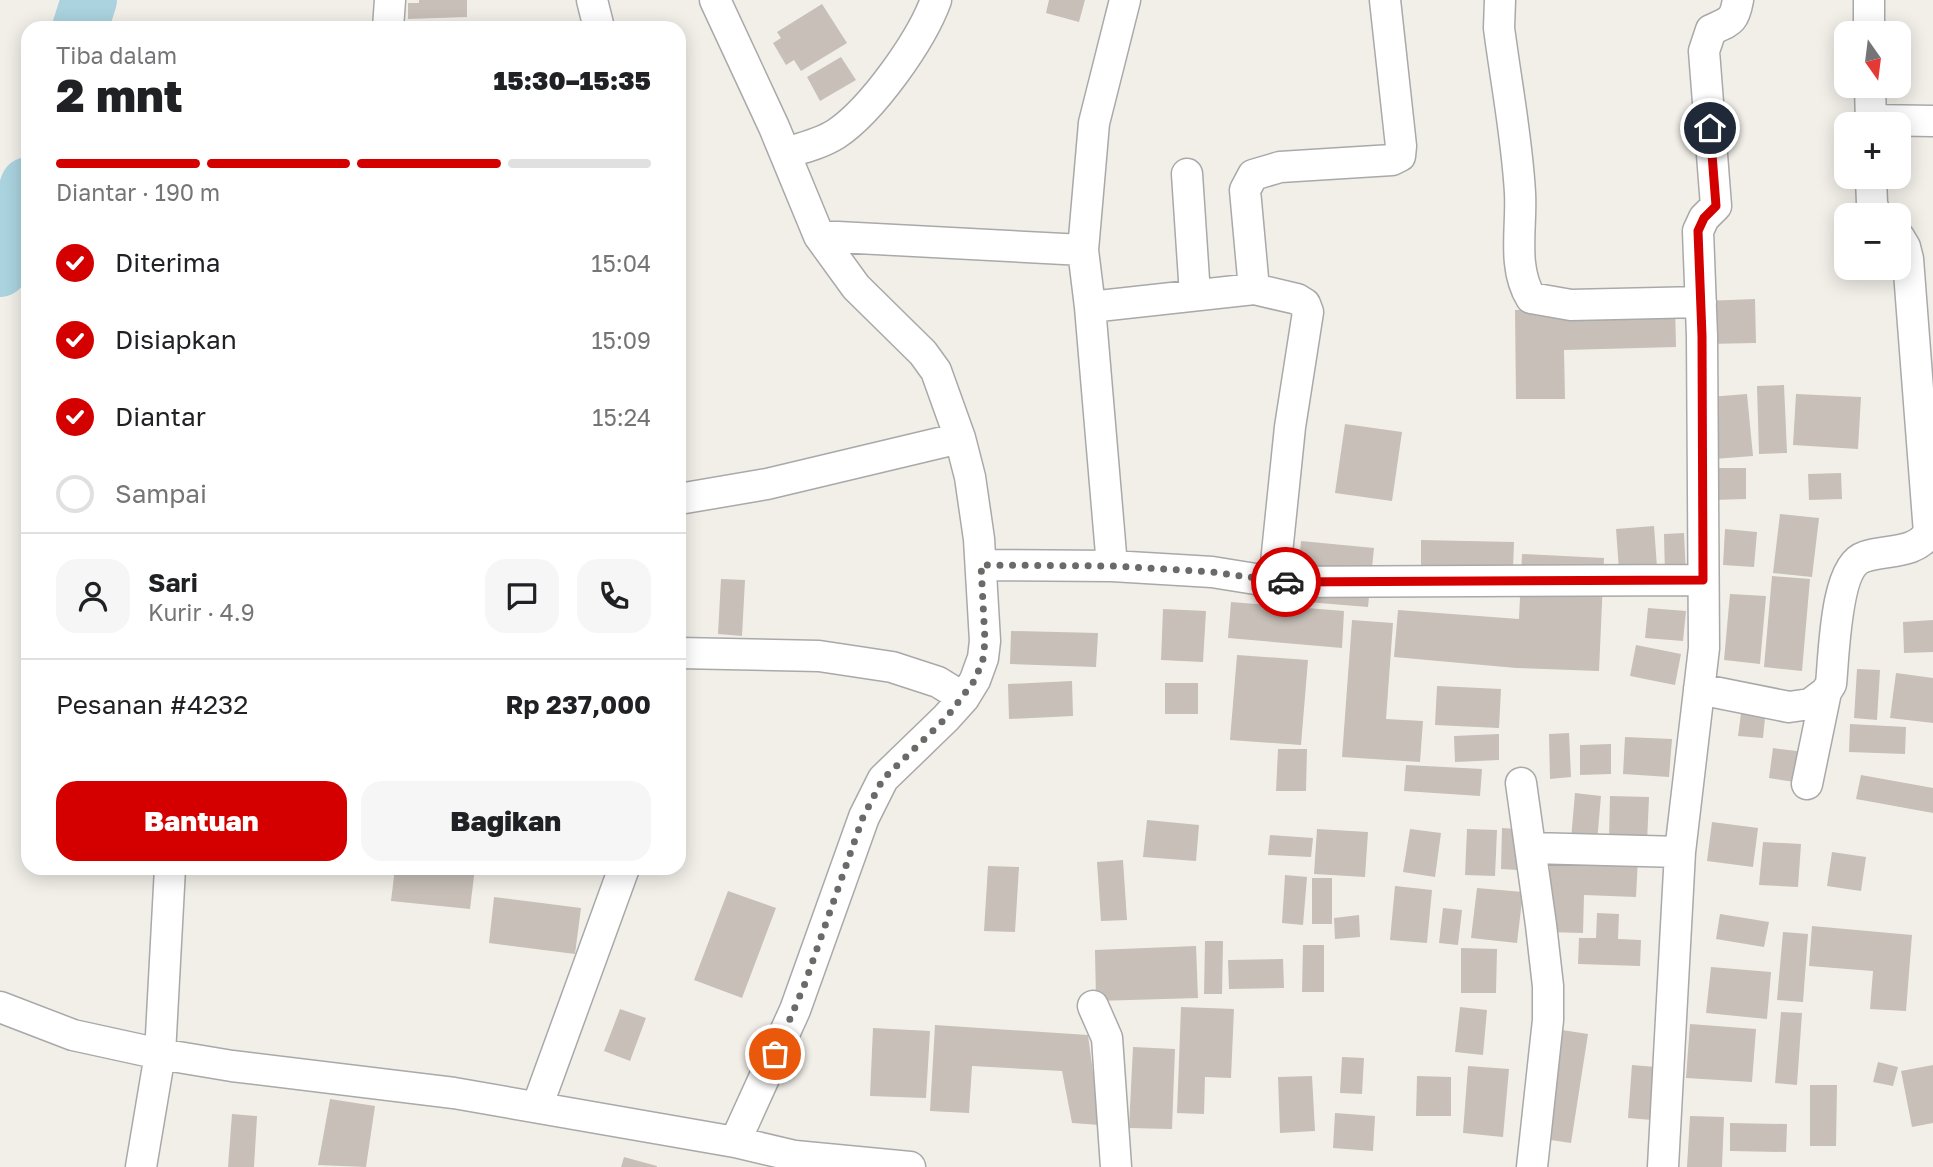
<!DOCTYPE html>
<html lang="id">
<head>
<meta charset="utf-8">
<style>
  body { margin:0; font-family:"Golos Text",sans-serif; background:#f6f6f6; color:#202124; height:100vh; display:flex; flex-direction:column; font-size:26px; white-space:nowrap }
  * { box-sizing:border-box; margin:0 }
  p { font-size:23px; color:#757577 }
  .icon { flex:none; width:38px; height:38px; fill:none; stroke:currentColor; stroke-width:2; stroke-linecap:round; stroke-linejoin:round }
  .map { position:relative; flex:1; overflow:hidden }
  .side { position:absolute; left:21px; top:21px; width:665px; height:854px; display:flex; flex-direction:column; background:#fff; border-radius:21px; box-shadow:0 4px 18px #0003 }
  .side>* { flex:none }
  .needle { width:46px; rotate:166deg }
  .controls { position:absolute; left:1834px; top:21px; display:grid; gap:14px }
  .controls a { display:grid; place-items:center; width:77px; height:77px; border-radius:14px; background:#fff; box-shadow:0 4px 18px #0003; font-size:35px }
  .pin { position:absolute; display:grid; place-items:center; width:60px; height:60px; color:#fff; margin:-30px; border:4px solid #fff; border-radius:50%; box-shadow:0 2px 7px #0007 }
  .courier { position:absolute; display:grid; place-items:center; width:70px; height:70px; margin:-35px; border:5px solid #d40000; border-radius:50%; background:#fff; color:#222; box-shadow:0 2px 9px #0007 }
  .headline em { font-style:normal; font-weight:800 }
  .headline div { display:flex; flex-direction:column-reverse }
  .headline { display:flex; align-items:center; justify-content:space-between; height:119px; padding:0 35px }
  h1 { font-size:46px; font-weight:800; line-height:52px }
  .bar { display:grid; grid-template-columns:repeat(4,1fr); gap:10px 7px; align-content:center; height:84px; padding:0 35px }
  .bar i { height:9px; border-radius:5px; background:#e0e0e0 }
  .bar .selected { background:#d40000 }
  .bar p { grid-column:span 4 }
  .line { display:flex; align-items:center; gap:18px; padding:0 35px; border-top:2px solid #e0e0e0 }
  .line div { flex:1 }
  .round { display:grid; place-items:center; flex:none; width:74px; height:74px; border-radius:21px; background:#f6f6f6 }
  ol { padding:0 35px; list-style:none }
  li { display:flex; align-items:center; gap:21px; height:77px }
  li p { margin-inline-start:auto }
  li .icon { padding:7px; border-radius:50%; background:#d40000; color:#fff; stroke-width:4 }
  li:last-child { color:#757577 }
  li i { width:38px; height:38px; border:4px solid #e0e0e0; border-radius:50% }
  .action { display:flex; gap:14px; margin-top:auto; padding:14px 35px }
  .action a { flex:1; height:80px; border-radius:21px; background:#d40000; color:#fff; font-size:28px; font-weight:800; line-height:80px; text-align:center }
  .action a+a { background:#f6f6f6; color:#202124 }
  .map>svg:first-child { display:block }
</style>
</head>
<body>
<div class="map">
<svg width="1933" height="1167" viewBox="0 0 1933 1167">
  <rect width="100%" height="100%" fill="#f2efe9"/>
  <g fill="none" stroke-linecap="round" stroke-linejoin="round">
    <!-- river -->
    <path stroke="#aad3df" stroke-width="56" d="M80 28 89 0
      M0 269 28 185"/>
  </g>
  <!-- building -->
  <path fill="#c7bfb8" d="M419 0H467V17L408 19V3H419Z
    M1049 0H1085L1079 22 1046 13Z
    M822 4 847 43 801 71 794 60 786 65 773 43 781 38 777 32Z
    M841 57 856 80 820 101 807 77Z
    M1755 299 1756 343 1705 344 1704 301Z
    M1675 306 1676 347 1564 350 1565 399H1516L1515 310Z
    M1784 385 1787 453 1759 454 1757 386Z
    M1747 394 1753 456 1714 459 1709 397Z
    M1796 394 1861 397 1858 449 1793 445Z
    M1345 424 1402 432 1392 501 1335 493Z
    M1713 468H1746V499L1713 500Z
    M1841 473 1842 499 1809 500 1808 474Z
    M1780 514 1819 518 1812 577 1773 573Z
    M1654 526 1657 567 1619 570 1616 529Z
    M1725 529 1757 532 1754 567 1723 565Z
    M1684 533 1686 575 1665 576 1664 534Z
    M1421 540 1514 542 1513 569 1421 567Z
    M1301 541 1374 548 1368 607 1295 601Z
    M1522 554 1604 558 1599 671 1516 668 1394 657 1398 610 1519 619Z
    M1772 576 1810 579 1802 671 1764 667Z
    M721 579 745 580 742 636 718 634Z
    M1730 594 1766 596 1760 664 1724 660Z
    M1231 602 1344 611 1342 648 1228 638Z
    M1648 608 1686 611 1683 641 1645 638Z
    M1163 609 1206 611 1203 662 1161 660Z
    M1352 620 1393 623 1386 719 1423 721 1420 762 1342 757Z
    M1933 620V652L1904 653 1903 622Z
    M1011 631 1098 633 1096 667 1010 664Z
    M1636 645 1681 654 1675 685 1630 676Z
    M1237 655 1308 660 1301 745 1230 740Z
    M1857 669 1880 670 1877 720 1854 718Z
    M1896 673 1933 678V723L1890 718Z
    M1072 681 1073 716 1009 719 1008 684Z
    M1165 683H1198V714H1165Z
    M1437 686 1501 689 1499 728 1435 725Z
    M1742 706 1766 708 1763 738 1738 736Z
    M1850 724 1906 727 1905 754 1849 752Z
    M1569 733 1571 777 1550 779 1549 734Z
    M1499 734V760L1455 762 1454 736Z
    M1625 737 1672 739 1669 777 1623 774Z
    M1611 744V774L1580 775V745Z
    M1773 748 1805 752 1801 783 1769 778Z
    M1278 749H1307L1306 791H1276Z
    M1406 765 1482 769 1480 796 1404 791Z
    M1861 775 1933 788V813L1856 799Z
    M1575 793 1601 796 1597 842 1571 839Z
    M1610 796 1649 797 1647 843 1609 841Z
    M1147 820 1199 825 1196 861 1143 857Z
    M1712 822 1758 828 1753 867 1707 861Z
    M1502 828 1518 829V870L1501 869Z
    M1317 829 1368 832 1365 877 1314 874Z
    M1410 829 1441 833 1435 877 1403 872Z
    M1467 829 1497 830 1495 876 1465 875Z
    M1270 835 1313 838 1311 857 1268 855Z
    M1763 842 1801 844 1798 887 1759 885Z
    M1832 852 1866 857 1861 891 1827 886Z
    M1550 856 1638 858 1636 897 1584 895 1583 933 1548 932Z
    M1123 860 1127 920 1101 921 1097 862Z
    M988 866 1019 867 1015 932 984 931Z
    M395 868H475L470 909 391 901Z
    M1285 875 1307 877 1303 925 1282 923Z
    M1312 878H1332V924H1312Z
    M1395 886 1432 890 1427 943 1390 940Z
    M1477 888 1523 892 1517 943 1471 938Z
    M728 891 776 908 742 998 694 980Z
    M494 897 581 908 575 954 489 943Z
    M1443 908 1462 910 1458 945 1439 943Z
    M1597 913 1619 914 1618 939 1641 940 1640 966 1578 964 1579 938H1596Z
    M1720 914 1769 922 1764 947 1716 939Z
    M1359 915 1360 937 1335 939 1334 918Z
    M1812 926 1912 935 1906 1011 1870 1009 1873 971 1809 966Z
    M1783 932 1808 934 1803 1002 1777 1000Z
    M1205 941H1223L1222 994H1204Z
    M1303 945H1324V992H1302Z
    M1196 946 1198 998 1096 1001 1095 950Z
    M1461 948 1497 949 1496 993H1461Z
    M1283 959 1284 988 1229 989 1228 960Z
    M1711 967 1771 972 1767 1019 1706 1013Z
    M1181 1007 1234 1009 1231 1078 1205 1077 1204 1114 1177 1113Z
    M1460 1007 1487 1010 1483 1055 1455 1052Z
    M620 1009 646 1018 630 1061 604 1051Z
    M1781 1012 1802 1013 1797 1085 1775 1083Z
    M1690 1024 1756 1029 1752 1082 1686 1078Z
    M935 1025 1088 1035 1100 1125 1072 1123 1062 1071 972 1066 969 1113 930 1111Z
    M873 1028 930 1031 926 1098 870 1096Z
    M1562 1030 1588 1034 1571 1143 1544 1139Z
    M1133 1047 1175 1049 1172 1129 1129 1128Z
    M1342 1057 1364 1058 1362 1094 1340 1093Z
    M1878 1062 1898 1067 1893 1086 1873 1082Z
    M1632 1065 1656 1067 1652 1120 1628 1118Z
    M1933 1065V1123L1912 1127 1901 1071Z
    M1468 1066 1509 1069 1503 1137 1463 1133Z
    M1312 1076 1315 1131 1280 1133 1278 1077Z
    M1417 1076 1451 1077V1116H1416Z
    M1810 1085H1837L1836 1146H1810Z
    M330 1099 375 1106 366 1167 318 1165Z
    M1335 1113 1375 1116 1373 1151 1333 1148Z
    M232 1114 257 1116 254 1167H228Z
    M1690 1116 1724 1117 1722 1167H1687Z
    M1730 1123 1787 1124 1786 1152 1730 1151Z
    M624 1157 657 1166V1167H621Z"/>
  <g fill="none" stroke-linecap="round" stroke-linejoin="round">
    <defs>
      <path id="minor" d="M592 0 599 28
        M715 0 774 127 819 236 856 287 923 353 936 371 960 438 970 477 979 539 985 641 983 658 975 680 964 698 946 718 883 779 864 817 795 1010 735 1142
        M1500 0 1499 28C1506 82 1517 138 1520 193 1522 227 1512 267 1531 298L1571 305 1701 302
        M1869 0V33
        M388 28 390 0
        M1870 86 1871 124
        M1871 120 1933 121
        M785 153C802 148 820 144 836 134 872 110 921 41 936 0
        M1187 174 1195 295
        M1871 177 1872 204 1876 215
        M819 236 1083 250 1090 307 1112 566 1212 572 1274 582 1703 580
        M1083 250 1094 123 1125 0
        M1254 289 1245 190 1253 175 1280 167 1392 160 1400 156 1401 146 1385 0
        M1090 307 1254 289 1297 299 1305 304 1308 312 1290 427 1274 582
        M679 499 767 484 960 438
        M981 565 1112 566
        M679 653 819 656 892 667 938 682 964 698
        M1699 689 1789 707 1810 704 1826 692 1831 684C1834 657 1835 566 1864 557 1887 549 1914 555 1929 533L1908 259 1905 247 1899 237
        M1521 783 1541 925 1548 986V1020L1532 1167
        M1807 784 1826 692
        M1531 848 1680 852
        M1093 1006 1107 1038 1116 1167
        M0 1007 73 1035 160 1054 232 1066 454 1093 735 1142 795 1156 910 1167
        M537 1107 624 868
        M141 1167 160 1054 170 868
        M1663 1167 1680 852 1704 648 1702 336 1698 231 1704 218 1716 206 1704 51 1711 30C1730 21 1734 22 1738 0"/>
    </defs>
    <!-- minor casing -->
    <use href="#minor" stroke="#a9a9a9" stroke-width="33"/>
    <!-- minor -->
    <use href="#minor" stroke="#fff" stroke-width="30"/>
  </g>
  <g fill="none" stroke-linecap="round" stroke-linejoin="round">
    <!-- done -->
    <path stroke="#6b6a68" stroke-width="7" stroke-dasharray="0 12.6" d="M775 1054 804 986 863 817 883 779 946 718 975 680 983 659 985 641 981 565 1112 566 1212 572 1286 582"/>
    <!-- route -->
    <path stroke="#d40000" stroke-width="9" d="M1286 582 1703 580 1702 336 1698 231 1704 218 1716 206 1710 128"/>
  </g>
</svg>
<div class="controls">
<a><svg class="needle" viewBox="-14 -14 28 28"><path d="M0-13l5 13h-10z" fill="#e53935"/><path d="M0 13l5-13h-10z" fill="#757577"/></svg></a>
<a>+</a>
<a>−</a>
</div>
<div class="pin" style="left:775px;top:1054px;background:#ea580c"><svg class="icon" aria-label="bag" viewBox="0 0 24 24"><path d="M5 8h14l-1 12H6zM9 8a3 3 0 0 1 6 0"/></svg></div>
<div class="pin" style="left:1710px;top:128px;background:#1f2937"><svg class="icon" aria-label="home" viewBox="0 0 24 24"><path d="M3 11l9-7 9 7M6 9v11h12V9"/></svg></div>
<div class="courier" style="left:1286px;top:582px"><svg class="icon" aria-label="car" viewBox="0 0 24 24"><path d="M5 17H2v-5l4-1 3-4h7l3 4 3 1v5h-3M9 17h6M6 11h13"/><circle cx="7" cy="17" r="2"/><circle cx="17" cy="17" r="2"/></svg></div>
<section class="side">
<div class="headline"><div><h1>2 mnt</h1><p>Tiba dalam</p></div><em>15:30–15:35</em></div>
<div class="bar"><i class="selected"></i><i class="selected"></i><i class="selected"></i><i></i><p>Diantar · 190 m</p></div>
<ol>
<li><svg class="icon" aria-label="check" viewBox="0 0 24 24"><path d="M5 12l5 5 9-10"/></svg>Diterima<p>15:04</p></li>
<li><svg class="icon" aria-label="check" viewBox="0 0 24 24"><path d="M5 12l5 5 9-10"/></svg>Disiapkan<p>15:09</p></li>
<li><svg class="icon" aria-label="check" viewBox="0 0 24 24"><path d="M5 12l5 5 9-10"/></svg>Diantar<p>15:24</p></li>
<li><i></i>Sampai</li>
</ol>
<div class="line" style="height:126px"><a class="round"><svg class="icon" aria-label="person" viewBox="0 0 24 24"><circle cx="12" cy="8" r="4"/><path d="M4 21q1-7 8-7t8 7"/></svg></a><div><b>Sari</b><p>Kurir · 4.9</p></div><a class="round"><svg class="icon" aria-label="chat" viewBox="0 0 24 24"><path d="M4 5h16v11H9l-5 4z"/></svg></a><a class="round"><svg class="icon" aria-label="phone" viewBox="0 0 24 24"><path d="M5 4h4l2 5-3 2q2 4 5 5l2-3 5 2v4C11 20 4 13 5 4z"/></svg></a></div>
<div class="line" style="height:91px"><div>Pesanan #4232</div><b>Rp 237,000</b></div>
<div class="action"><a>Bantuan</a><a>Bagikan</a></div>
</section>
</div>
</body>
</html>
